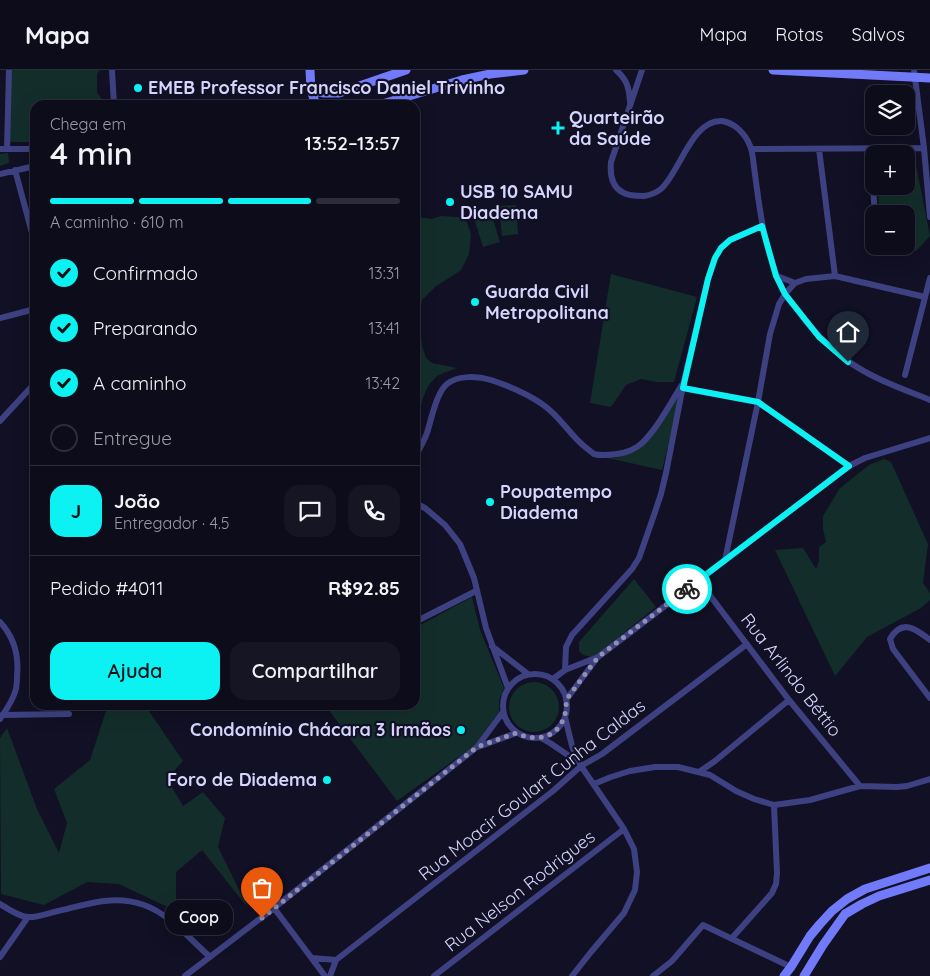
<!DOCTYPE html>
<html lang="pt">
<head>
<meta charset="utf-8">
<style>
  body { margin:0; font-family:Quicksand,sans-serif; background:#161524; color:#f1f3f6; height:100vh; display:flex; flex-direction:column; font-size:19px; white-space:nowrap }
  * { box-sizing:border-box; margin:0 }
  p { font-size:16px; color:#9a9ba3 }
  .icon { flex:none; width:28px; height:28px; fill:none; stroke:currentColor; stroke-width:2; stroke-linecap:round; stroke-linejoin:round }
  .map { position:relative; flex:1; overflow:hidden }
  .panel { position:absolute; left:30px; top:30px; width:390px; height:610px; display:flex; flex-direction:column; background:#0d0c1b; border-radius:15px; box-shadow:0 5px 20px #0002,0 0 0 1px #2d2c3a }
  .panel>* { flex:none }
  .tools { position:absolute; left:865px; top:15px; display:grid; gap:10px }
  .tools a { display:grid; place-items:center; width:50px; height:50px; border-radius:10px; background:#0d0c1b; box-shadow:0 5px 20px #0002,0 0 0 1px #2d2c3a; font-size:25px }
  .pin { position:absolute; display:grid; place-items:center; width:42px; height:42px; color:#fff; margin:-51px -21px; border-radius:50% 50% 50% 0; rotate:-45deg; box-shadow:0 0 5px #0007 }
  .pin .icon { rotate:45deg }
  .courier { position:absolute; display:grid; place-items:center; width:50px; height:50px; margin:-25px; border:4px solid #0cf1f2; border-radius:50%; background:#fff; color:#222; box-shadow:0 1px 6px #0007 }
  .bubble { position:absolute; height:35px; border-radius:15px; background:#0d0c1b; box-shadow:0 5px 20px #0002,0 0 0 1px #2d2c3a; font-size:16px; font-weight:600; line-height:35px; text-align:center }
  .headline em { font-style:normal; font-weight:600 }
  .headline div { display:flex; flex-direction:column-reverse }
  .headline { display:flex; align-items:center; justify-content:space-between; height:85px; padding:0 20px }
  h1 { font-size:32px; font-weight:600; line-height:38px }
  .bar { display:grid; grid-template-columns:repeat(4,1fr); gap:8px 5px; align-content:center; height:60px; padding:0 20px }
  .bar i { height:6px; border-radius:4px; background:#2d2c3a }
  .bar .on { background:#0cf1f2 }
  .bar p { grid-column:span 4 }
  .line { display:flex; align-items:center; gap:12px; padding:0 20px; border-top:1px solid #2d2c3a }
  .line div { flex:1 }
  .round { display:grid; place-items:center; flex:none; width:52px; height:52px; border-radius:15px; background:#161524 }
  ol { padding:0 20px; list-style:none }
  li { display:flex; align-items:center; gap:15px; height:55px }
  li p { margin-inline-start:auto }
  li .icon { padding:5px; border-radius:50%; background:#0cf1f2; color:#111; stroke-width:4 }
  li:last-child { color:#9a9ba3 }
  li i { width:28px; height:28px; border:2px solid #2d2c3a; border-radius:50% }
  .cta { display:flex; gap:10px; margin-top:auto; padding:10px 20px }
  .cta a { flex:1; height:58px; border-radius:15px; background:#0cf1f2; color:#111; font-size:20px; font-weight:600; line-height:58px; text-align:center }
  .cta a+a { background:#161524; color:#f1f3f6 }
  header { display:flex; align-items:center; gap:30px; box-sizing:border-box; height:70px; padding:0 25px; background:#0d0c1b; border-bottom:1px solid #2d2c3a }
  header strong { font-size:24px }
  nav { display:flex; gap:28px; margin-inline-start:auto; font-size:18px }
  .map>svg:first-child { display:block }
</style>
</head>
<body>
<header>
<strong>Mapa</strong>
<nav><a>Mapa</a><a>Rotas</a><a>Salvos</a></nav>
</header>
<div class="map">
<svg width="930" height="906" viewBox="0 0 930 906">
  <rect width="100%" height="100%" fill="#111024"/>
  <!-- green -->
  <path fill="#132e2a" d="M9 0H100L97 4V23L107 35H35V72H10Z
    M8 83 9 93 0 96V84Z
    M906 85H914L930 166 916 181 906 172V144H881L879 139 878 116H906Z
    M516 135 518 164 502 166 499 136Z
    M415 142 420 147 431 149 441 146 458 147 466 150 471 164 469 184 461 200 435 217 422 230 419 244 422 276 426 288 432 293 457 298C450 301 440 303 435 308 418 324 420 352 415 372Z
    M491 143 500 172 483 177 474 148Z
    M611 204 697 227 674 312H657L641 309 626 315 611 337 590 333Z
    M684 314 662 400 594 385 616 388 637 381 653 364Z
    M884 389 891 392 928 474 923 513 930 523V530L921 538 867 567 835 606 775 480 803 478 816 499 819 491V477L826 472 823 459V446L840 418 869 395Z
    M634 509 656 537 596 585 591 587 583 585 579 581V572Z
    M472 527 480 560 504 618 499 630V642L474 676 397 731 325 635H415V558Z
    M509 637a25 25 0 1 1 50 0a25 25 0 1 1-50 0Z
    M108 635H145L183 691 167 709 183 736 203 722 225 748 218 777 248 838 202 780 176 802V841L119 814 87 812 44 835 1 824 0 668 7 658 37 739 59 783 67 753 54 719 90 690Z"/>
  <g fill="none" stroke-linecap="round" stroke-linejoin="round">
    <!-- street -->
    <path stroke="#3d4181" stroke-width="6" d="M112 0 114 35
      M616 0C627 10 629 17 630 32
      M642 0 611 92C610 103 611 116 622 122 628 126 637 126 644 126 650 125 656 123 661 119 680 102 692 49 722 51 727 52 731 53 736 57 746 65 752 77 753 89 759 134 763 180 784 222 786 227 791 232 795 237 810 258 827 276 848 291 871 308 903 319 930 330
      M914 0 924 78 930 147
      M0 79H35
      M7 79 9 0
      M752 79 924 78
      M819 79 835 206
      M870 79 875 144
      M15 100 35 174
      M0 104 35 96
      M777 206 795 213
      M0 248 35 239
      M905 305 930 208
      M683 318 758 332 849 396
      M0 351 35 313
      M415 387C419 380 424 371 427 363 431 351 436 323 447 314 458 305 478 306 491 310 509 316 526 323 542 334 559 345 569 364 585 377 588 379 591 382 594 384 601 386 610 385 617 384 625 383 634 380 641 374 658 358 669 335 682 315
      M415 433 425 438 445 455 460 474 474 508 486 558 508 618
      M725 490 758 332 770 264 779 234 785 224 795 213 806 209 835 206 925 227
      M699 511 789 630 860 716
      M0 552C14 567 19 586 17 606 17 611 17 617 15 622 12 632 6 640 0 649
      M415 552 476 521
      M930 570C916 559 902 548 890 569L893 579 930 628
      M492 576 528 604
      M565 600 566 577 572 565 632 499 639 488 654 445 661 424 666 403 684 311 708 209 715 188 721 178 730 170 762 156
      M503 636a32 32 0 1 1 64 0a32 32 0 1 1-64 0Z
      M553 609 565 600 598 587 849 396 865 388 930 368
      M566 630 597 588
      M2 645 69 644
      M565 647 572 676 579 693 624 759 634 779 637 802 635 820 624 843 591 882 572 906
      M541 668 550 673 578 692
      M478 677 516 663
      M699 702 715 691 789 630
      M594 714 611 707 630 701 655 697H678L710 705 736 721 754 729 774 735 810 730 860 716 897 717 907 716 930 709
      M0 834C8 839 18 846 27 847 36 848 46 844 54 842 86 835 111 824 144 835 168 843 191 870 210 887
      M274 838 325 906
      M732 868 772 823 776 814 777 803 774 735
      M0 887 28 847
      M312 888 336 890
      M185 906 274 838 477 677 503 642
      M330 906 336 890 553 721 581 696 602 684 747 574
      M434 906 624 759
      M653 906 672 891 703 855 791 897"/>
    <!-- secondary -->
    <path stroke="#717af8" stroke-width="9" d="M310 0 311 20 316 35
      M773 0 930 8
      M311 20 324 23H339L406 0
      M379 35 462 10 490 4 524 0
      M784 906 791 897 810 866 820 854 832 841 847 829 865 819 930 798
      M804 906 823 875 845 844 862 834 879 826 930 810"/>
  </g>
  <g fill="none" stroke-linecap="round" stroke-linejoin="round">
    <!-- done -->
    <path stroke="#9190b1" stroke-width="5" stroke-dasharray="0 9" d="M262 848 477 677 516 663C544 676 568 661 566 630L598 587 687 519"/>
    <!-- route -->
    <path stroke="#0cf1f2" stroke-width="6" d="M687 519 849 396 758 332 683 318 708 209 715 188 721 178 730 170 762 156 776 206 785 224 819 267 848 292"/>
  </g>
  <!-- markers -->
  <g fill="#0cf1f2" stroke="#111024" stroke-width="2">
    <circle cx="138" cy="18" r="5"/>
    <path d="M555.5 50.5h5v5h5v5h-5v5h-5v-5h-5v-5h5z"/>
    <circle cx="450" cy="132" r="5"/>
    <circle cx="475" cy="232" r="5"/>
    <circle cx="490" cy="432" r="5"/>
    <circle cx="461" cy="660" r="5"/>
    <circle cx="327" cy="710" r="5"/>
  </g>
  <g text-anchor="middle" stroke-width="4.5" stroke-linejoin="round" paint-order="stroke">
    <!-- poi labels -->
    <g font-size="18" font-weight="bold" fill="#d6d5fd" stroke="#111024" text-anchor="start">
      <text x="148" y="24">EMEB Professor Francisco Daniel Trivinho</text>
      <text x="569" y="54">Quarteirão<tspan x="569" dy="21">da Saúde</tspan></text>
      <text x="460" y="128">USB 10 SAMU<tspan x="460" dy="21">Diadema</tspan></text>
      <text x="485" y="228">Guarda Civil<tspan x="485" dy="21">Metropolitana</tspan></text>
      <text x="500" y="428">Poupatempo<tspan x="500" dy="21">Diadema</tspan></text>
      <text x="451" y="666" text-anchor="end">Condomínio Chácara 3 Irmãos</text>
      <text x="317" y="716" text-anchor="end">Foro de Diadema</text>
    </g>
    <!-- street labels -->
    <g font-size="18" fill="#d6d5fd" stroke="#111024">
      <text transform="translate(791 605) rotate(52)" y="6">Rua Arlindo Béttio</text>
      <text transform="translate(532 720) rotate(-38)" y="6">Rua Moacir Goulart Cunha Caldas</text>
      <text transform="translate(520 821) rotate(-38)" y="6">Rua Nelson Rodrigues</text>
    </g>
  </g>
</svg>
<div class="tools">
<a><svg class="icon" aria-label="layers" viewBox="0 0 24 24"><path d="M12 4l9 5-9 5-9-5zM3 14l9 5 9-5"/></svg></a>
<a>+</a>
<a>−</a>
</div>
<div class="pin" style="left:262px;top:848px;background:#ea580c"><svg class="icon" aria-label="bag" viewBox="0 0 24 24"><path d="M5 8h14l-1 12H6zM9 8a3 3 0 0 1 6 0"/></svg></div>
<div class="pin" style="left:848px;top:292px;background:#1f2937"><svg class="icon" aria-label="home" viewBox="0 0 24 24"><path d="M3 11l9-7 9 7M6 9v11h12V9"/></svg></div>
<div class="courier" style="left:687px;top:519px"><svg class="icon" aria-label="bike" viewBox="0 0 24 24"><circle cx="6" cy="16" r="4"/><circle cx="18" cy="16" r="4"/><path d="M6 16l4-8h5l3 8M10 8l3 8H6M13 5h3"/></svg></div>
<div class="bubble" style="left:165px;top:830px;width:68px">Coop</div>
<section class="panel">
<div class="headline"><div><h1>4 min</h1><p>Chega em</p></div><em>13:52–13:57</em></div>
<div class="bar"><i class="on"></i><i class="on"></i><i class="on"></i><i></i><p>A caminho · 610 m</p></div>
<ol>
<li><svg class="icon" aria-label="check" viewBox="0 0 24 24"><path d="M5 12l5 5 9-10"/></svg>Confirmado<p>13:31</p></li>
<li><svg class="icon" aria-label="check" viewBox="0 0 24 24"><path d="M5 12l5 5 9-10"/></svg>Preparando<p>13:41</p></li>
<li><svg class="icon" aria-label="check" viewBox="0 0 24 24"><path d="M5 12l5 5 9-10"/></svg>A caminho<p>13:42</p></li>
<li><i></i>Entregue</li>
</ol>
<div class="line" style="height:90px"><b class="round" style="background:#0cf1f2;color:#111">J</b><div><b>João</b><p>Entregador · 4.5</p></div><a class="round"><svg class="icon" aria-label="chat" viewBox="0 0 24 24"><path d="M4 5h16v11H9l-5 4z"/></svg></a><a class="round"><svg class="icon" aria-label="phone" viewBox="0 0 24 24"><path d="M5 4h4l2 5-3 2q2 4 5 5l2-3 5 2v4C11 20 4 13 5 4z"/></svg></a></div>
<div class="line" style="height:65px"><div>Pedido #4011</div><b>R$92.85</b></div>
<div class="cta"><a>Ajuda</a><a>Compartilhar</a></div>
</section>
</div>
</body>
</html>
